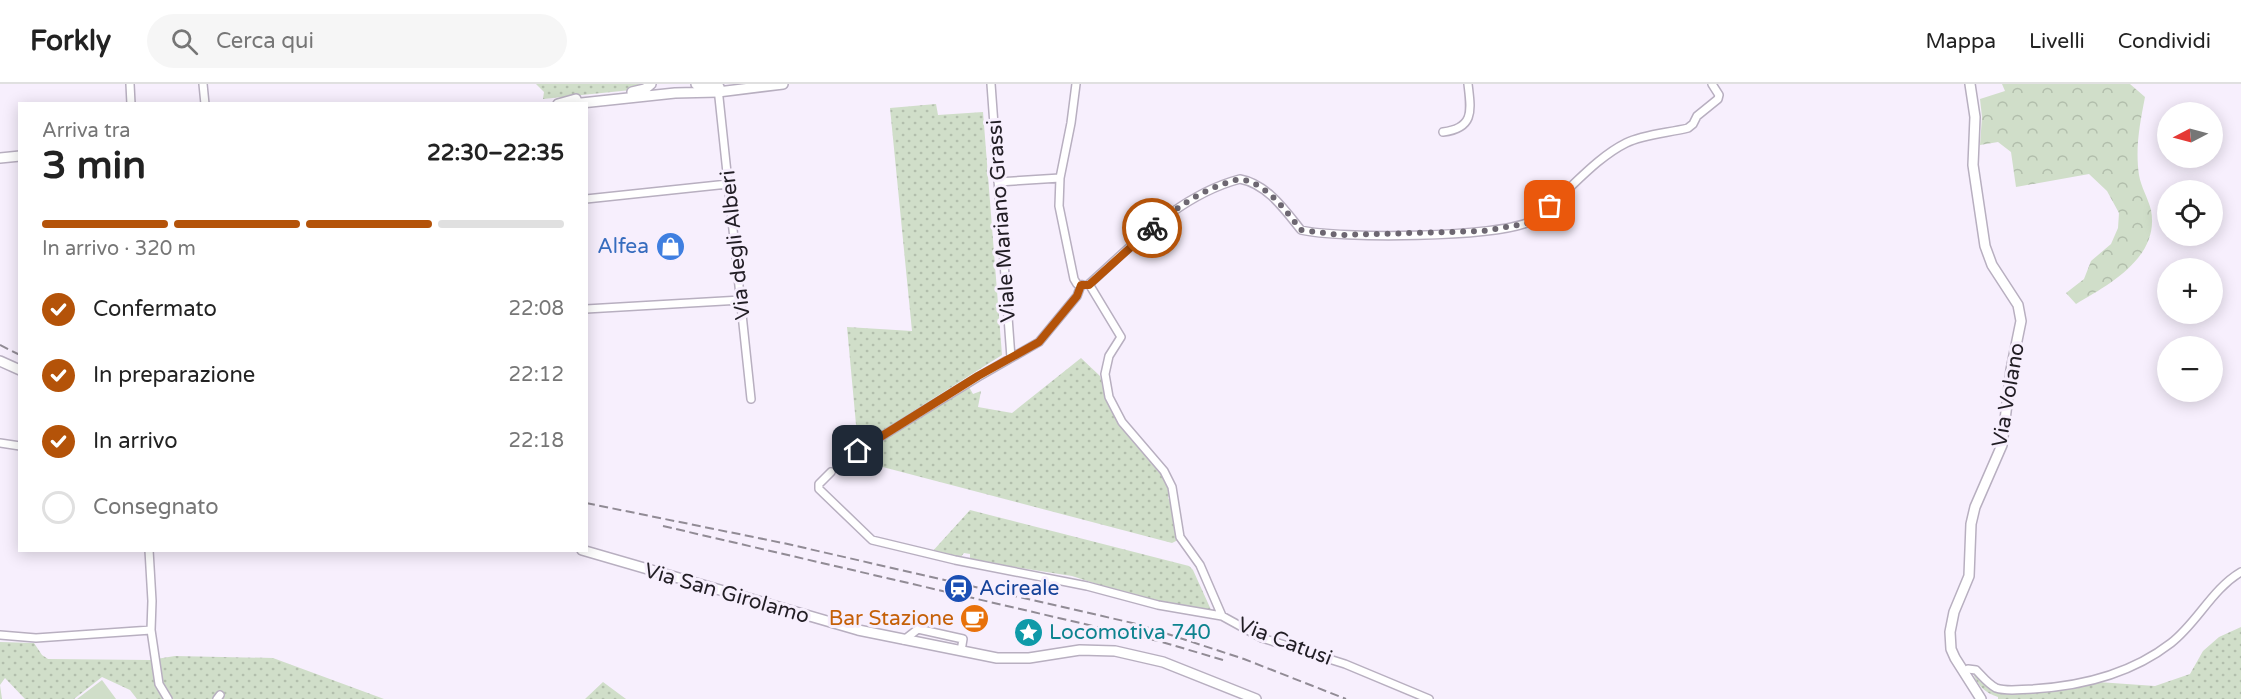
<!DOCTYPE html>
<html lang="it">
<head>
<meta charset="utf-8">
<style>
  body { margin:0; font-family:"Varela Round",sans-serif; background:#f6f6f6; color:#222; height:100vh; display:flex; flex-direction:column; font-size:22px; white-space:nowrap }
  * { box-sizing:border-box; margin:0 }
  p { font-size:20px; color:#767676 }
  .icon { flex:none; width:33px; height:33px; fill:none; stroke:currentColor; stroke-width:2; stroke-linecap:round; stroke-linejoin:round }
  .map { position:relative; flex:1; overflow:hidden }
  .drawer { position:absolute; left:18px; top:18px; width:570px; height:450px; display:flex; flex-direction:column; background:#fff; border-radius:0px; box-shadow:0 3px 15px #0003 }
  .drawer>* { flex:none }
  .needle { width:39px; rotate:264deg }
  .buttons { position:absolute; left:2157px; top:18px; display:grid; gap:12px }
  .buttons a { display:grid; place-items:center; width:66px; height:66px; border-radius:50%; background:#fff; box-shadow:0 3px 15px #0003; font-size:30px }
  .pin { position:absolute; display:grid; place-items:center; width:51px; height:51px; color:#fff; margin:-26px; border-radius:12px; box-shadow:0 3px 9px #0006 }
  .courier { position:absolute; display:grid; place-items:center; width:60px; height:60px; margin:-30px; border:4px solid #b45309; border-radius:50%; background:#fff; color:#222; box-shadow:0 2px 8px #0007 }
  .head em { font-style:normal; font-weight:800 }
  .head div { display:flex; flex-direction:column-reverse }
  .head { display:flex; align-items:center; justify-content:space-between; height:102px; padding:0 24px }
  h1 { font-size:39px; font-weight:800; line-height:45px }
  .bar { display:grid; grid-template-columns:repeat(4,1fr); gap:9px 6px; align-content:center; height:72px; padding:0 24px }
  .bar i { height:8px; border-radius:4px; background:#e0e0e0 }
  .bar .current { background:#b45309 }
  .bar p { grid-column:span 4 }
  ol { padding:0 24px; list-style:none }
  li { display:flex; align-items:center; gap:18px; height:66px }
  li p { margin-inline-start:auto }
  li .icon { padding:6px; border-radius:50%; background:#b45309; color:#fff; stroke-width:4 }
  li:last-child { color:#767676 }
  li i { width:33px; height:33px; border:3px solid #e0e0e0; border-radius:50% }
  header { display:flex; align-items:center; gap:36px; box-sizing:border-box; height:84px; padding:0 30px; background:#fff; border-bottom:2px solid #e0e0e0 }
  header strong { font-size:28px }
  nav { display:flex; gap:33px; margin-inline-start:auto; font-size:21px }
  .search { width:420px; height:54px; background:#f6f6f6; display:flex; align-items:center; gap:15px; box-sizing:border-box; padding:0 21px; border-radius:33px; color:#767676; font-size:22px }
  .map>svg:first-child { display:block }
</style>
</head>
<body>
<header>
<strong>Forkly</strong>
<div class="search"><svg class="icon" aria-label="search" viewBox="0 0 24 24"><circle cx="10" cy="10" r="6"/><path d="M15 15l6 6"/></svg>Cerca qui</div>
<nav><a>Mappa</a><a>Livelli</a><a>Condividi</a></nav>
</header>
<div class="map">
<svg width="2241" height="615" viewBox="0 0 2241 615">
  <defs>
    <pattern id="grass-dots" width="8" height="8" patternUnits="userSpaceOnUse" patternTransform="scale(1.5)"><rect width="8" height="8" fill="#d0dec9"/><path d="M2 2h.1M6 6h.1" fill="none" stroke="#b2beac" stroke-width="1.8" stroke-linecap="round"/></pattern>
    <pattern id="forest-crowns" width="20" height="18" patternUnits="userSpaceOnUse" patternTransform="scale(1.5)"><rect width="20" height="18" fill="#d0dec9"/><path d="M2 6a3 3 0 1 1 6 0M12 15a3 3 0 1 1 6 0" fill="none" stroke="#b2beac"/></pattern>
  </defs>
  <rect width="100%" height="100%" fill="#f7effd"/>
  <!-- grass -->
  <path fill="url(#grass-dots)" d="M536 0H646L631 6 543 15 544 8Z
    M936 20 938 31 983 28 1002 271 858 362 847 243 912 247 890 24Z
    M1081 274 1100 292 1107 315 1120 340 1167 397 1170 408 1168 414 1171 418 1178 456 1172 459 856 376 861 370 969 303 973 310 981 307 978 323 1012 329Z
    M970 426 1189 482 1193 486 1212 528 1159 520 1072 492 970 476V470L964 469 959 475 931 469Z
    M2241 543V615H1998V613C1985 609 1977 601 1973 589L1990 604 1999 608 2098 598 2155 602 2190 590 2203 567 2219 553Z
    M0 558 34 559 42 571 48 575 150 576 175 572 273 574 384 615H137L130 606 102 593 74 615H25L5 594 0 601 2 615H0Z
    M603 598 626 615H585Z"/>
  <!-- forest -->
  <path fill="url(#forest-crowns)" d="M2002 0H2130L2145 13C2140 39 2135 64 2139 91 2141 103 2148 114 2151 126 2160 173 2110 200 2076 220L2066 209 2084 195 2091 177 2111 160 2118 144 2119 129 2107 107 2089 90 2016 103 2011 68 1998 58 1980 61 1982 33 1980 15 2005 7Z"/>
  <!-- garden -->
  <path fill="#d0dec9" d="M102 596 116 615H77Z"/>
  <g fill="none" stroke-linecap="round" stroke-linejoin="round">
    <!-- street-tunnel -->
    <path stroke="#ccc5d2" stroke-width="7" stroke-dasharray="7 3.5" stroke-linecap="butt" d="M831 388 858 367"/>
    <defs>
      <path id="street" d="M130 0 131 20
        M203 0 205 20
        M991 0 1011 274
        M1076 0 1071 39 1060 94 1059 122 1074 195 1077 200 1083 201
        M718 4 751 315
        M1443 48C1475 44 1471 26 1468 0
        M998 98 1060 94
        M586 115 728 100
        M1089 200C1134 160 1179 111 1240 95 1267 100 1285 126 1301 146 1338 155 1499 154 1531 137 1539 133 1546 126 1552 120 1575 100 1598 73 1626 59 1644 50 1668 49 1688 44L1693 40 1697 32 1718 15 1719 11 1712 0
        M1089 200 1121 253 1109 272 1105 290 1109 313 1122 338 1164 387 1172 403 1180 453 1200 481 1222 532 1262 554 1345 580 1429 615
        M586 225 741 216
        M0 359 20 362
        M858 367 978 293 1039 258 1077 212 1081 201
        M831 388 819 400V405L872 456 955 476 1087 502 1158 521 1222 532
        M151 546 159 600 168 615
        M0 551 36 554 151 546 152 517 149 466
        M904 556 918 545 963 555 961 567
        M1964 589 1968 585 1976 586C1982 592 1988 600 1996 604 2008 608 2021 605 2033 605 2082 602 2131 590 2171 559 2197 539 2212 505 2241 488
        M217 615 220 611"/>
      <path id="secondary" d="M696 0 719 3
        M1970 0 1975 33 1973 81 1985 162 1992 181 2018 221 2021 237 2011 286 2002 361 1975 423 1971 440 1969 492 1954 528 1950 548 1951 565 1955 574 1981 615
        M632 8 645 5 651 0
        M558 20 576 15
        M572 20 675 9 718 8 783 0
        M0 74 20 72
        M0 277 20 286
        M582 466 858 546 997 574H1029L1080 566 1115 567 1163 578 1256 615"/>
    </defs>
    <!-- street casing -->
    <use href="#street" stroke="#b8afc0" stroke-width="10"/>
    <!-- secondary casing -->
    <use href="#secondary" stroke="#b8afc0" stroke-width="12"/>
    <!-- street -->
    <use href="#street" stroke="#fff" stroke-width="7"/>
    <!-- secondary -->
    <use href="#secondary" stroke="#fff" stroke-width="9"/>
    <!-- rail -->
    <path stroke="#918b95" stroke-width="2" stroke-dasharray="9 4.5" stroke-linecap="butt" d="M0 261 20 271
      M586 419 783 459 1137 540 1244 575 1346 615
      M663 442 1162 558 1223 576"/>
  </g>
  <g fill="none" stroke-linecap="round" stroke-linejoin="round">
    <!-- done -->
    <path stroke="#6d6771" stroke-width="6" stroke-dasharray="0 10.8" d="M1152 144C1178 122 1206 103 1240 95 1268 100 1285 126 1301 146L1340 151 1484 147 1529 139 1550 122"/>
    <!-- route -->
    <path stroke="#b45309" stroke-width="8" d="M858 367 978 292 1039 258 1077 212 1081 201H1089L1152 144"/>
  </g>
  <!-- icons -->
  <defs>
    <symbol id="shop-disc" viewBox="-11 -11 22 22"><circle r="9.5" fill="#3f7fe0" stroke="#f7effd"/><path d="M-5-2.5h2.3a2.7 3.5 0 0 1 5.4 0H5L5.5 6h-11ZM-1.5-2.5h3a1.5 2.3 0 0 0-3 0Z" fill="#fff"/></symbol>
    <symbol id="station-disc" viewBox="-11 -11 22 22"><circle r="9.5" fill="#1a4fb4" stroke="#f7effd"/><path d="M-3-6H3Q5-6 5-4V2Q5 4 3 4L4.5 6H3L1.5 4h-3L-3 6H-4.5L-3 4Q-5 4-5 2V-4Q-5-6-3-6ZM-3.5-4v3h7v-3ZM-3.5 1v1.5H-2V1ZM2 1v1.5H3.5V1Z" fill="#fff"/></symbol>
    <symbol id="cafe-disc" viewBox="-11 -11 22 22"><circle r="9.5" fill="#e8710a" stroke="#f7effd"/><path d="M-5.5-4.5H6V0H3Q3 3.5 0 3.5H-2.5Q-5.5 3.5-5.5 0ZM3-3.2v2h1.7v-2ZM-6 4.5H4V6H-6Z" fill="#fff"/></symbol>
    <symbol id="sight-disc" viewBox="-11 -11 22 22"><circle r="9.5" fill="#0f9aa8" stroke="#f7effd"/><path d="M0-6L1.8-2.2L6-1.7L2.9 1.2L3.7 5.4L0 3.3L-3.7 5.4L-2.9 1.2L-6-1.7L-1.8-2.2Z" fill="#fff"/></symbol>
  </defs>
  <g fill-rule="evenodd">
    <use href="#shop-disc" x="654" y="146" width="33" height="33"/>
    <use href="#station-disc" x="942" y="488" width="33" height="33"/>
    <use href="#cafe-disc" x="958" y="518" width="33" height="33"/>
    <use href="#sight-disc" x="1012" y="532" width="33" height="33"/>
  </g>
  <g text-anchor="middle" stroke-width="6" stroke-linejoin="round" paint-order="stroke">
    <!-- street labels -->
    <g font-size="21" fill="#221e25" stroke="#f7effd">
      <text transform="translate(1001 137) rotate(-94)" y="7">Viale Mariano Grassi</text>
      <text transform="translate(735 161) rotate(-96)" y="7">Via degli Alberi</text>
      <text transform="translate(2008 311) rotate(-80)" y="7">Via Volano</text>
      <text transform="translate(727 509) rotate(16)" y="7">Via San Girolamo</text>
      <text transform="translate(1285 557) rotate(21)" y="7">Via Catusi</text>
    </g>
    <!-- shop labels -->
    <g font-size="21" fill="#366cbe" stroke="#f7effd" text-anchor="end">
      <text x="649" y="169">Alfea</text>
    </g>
    <!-- transit labels -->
    <g font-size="21" fill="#164399" stroke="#f7effd" text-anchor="start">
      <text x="979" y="511">Acireale</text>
    </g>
    <!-- food labels -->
    <g font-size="21" fill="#c56008" stroke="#f7effd" text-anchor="end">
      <text x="954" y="541">Bar Stazione</text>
    </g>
    <!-- culture labels -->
    <g font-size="21" fill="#0d838f" stroke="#f7effd" text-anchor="start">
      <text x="1049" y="555">Locomotiva 740</text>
    </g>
  </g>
</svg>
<div class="buttons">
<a><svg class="needle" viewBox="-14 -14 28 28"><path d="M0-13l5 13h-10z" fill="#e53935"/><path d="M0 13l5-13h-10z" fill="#767676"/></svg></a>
<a><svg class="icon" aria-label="locate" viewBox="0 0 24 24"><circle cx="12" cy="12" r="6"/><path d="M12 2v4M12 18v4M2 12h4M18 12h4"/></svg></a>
<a>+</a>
<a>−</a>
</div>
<div class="pin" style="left:1550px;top:122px;background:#ea580c"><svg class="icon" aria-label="bag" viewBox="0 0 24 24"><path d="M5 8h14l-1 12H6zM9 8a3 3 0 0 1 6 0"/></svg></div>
<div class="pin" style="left:858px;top:367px;background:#1f2937"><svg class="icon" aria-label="home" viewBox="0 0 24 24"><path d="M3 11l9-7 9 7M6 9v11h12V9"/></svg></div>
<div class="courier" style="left:1152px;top:144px"><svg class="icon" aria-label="bike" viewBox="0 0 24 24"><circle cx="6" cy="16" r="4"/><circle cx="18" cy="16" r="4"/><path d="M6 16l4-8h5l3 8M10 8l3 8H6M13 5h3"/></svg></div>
<section class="drawer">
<div class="head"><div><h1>3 min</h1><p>Arriva tra</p></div><em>22:30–22:35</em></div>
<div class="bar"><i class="current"></i><i class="current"></i><i class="current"></i><i></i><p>In arrivo · 320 m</p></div>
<ol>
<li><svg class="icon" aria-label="check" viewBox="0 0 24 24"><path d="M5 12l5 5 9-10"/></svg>Confermato<p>22:08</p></li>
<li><svg class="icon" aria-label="check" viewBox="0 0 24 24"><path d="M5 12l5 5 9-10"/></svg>In preparazione<p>22:12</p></li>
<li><svg class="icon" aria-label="check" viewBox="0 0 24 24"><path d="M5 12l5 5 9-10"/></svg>In arrivo<p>22:18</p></li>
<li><i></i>Consegnato</li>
</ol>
</section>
</div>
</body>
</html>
